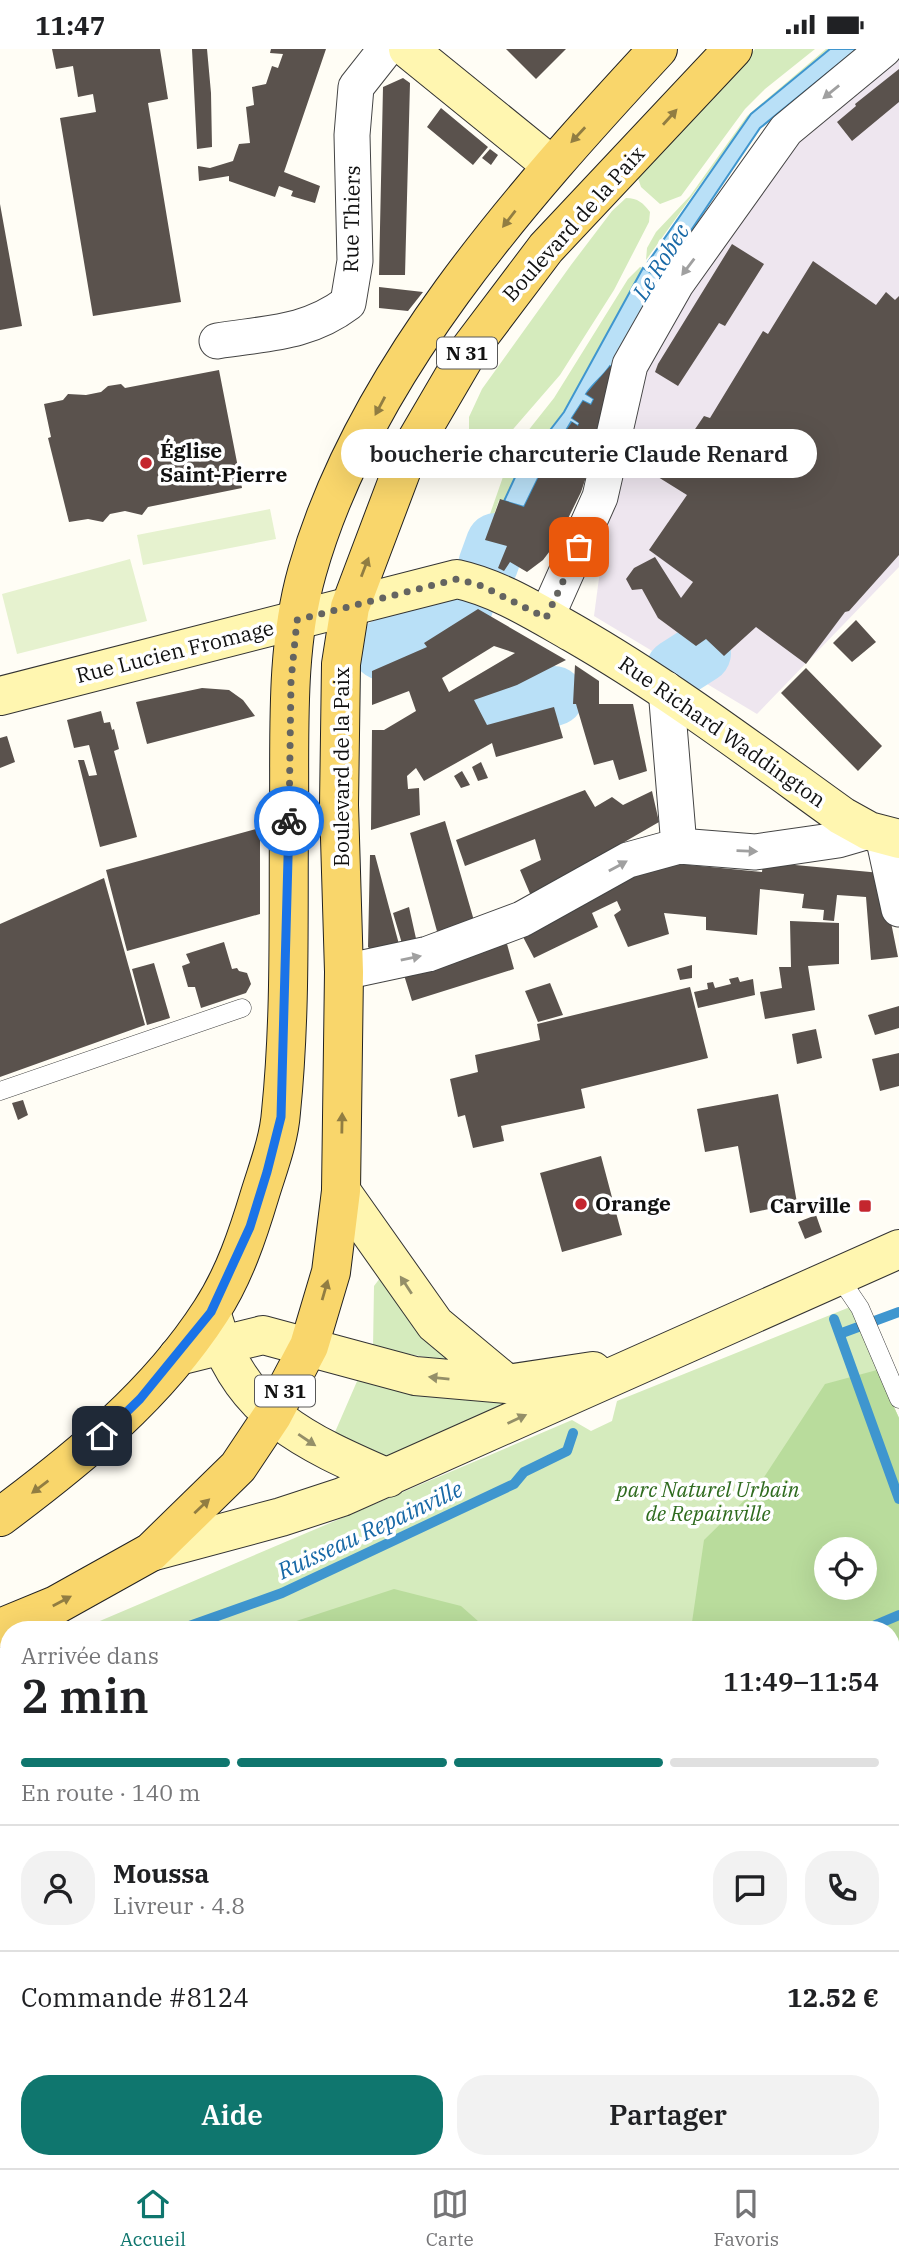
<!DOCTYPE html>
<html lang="fr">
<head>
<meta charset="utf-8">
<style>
  body { margin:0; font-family:"IBM Plex Serif",serif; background:#f2f2f2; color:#202124; height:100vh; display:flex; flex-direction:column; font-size:26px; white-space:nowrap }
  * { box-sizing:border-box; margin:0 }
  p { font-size:23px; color:#757577 }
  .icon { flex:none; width:38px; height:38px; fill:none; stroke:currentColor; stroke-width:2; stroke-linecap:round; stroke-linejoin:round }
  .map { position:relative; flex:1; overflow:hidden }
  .panel { position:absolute; left:0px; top:1572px; width:900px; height:548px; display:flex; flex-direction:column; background:#fff; border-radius:28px 28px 0 0; box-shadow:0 7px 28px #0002 }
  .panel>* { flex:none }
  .controls { position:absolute; left:814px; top:1488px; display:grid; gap:14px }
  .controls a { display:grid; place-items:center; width:63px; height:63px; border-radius:50%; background:#fff; box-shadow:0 7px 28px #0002; font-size:35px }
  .pin { position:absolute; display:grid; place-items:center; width:60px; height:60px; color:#fff; margin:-30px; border-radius:14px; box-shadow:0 4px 10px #0006 }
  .courier { position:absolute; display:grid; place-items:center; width:70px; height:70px; margin:-35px; border:5px solid #1a73e8; border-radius:50%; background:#fff; color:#222; box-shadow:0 2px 9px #0007 }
  .bubble { position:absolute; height:49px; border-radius:24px; background:#fff; box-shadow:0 7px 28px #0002; font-size:23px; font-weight:600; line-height:49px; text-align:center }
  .summary em { font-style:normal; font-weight:600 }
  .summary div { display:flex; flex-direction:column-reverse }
  .summary { display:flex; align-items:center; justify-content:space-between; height:119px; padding:0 21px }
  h1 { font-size:46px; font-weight:600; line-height:52px }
  .bar { display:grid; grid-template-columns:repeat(4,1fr); gap:10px 7px; align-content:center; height:84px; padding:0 21px }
  .bar i { height:9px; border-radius:5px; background:#e0e0e0 }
  .bar .active { background:#0f766e }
  .bar p { grid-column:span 4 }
  .line { display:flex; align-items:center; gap:18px; padding:0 21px; border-top:2px solid #e0e0e0 }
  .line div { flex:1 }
  .round { display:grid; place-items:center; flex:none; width:74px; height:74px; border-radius:28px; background:#f2f2f2 }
  .cta { display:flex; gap:14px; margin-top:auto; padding:14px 21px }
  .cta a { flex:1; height:80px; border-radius:28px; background:#0f766e; color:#fff; font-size:28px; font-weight:600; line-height:80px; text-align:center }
  .cta a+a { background:#f2f2f2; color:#202124 }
  .status { display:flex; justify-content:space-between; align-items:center; height:49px; padding:0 35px; background:#fff; direction:ltr }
  .status svg { height:19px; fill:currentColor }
  .tabs { display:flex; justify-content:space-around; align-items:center; height:98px; border-top:2px solid #e0e0e0; background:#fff; font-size:19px; color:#757577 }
  .tabs a { display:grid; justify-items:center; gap:4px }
  .tabs .active { color:#0f766e }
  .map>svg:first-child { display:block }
</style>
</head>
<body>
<div class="status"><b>11:47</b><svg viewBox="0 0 49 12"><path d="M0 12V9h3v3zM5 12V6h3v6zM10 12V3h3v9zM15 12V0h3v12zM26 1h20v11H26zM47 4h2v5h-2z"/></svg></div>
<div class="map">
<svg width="899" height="2119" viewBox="0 0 899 2119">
  <rect width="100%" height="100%" fill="#fffdf5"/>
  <!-- industrial -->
  <path fill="#eee6ef" d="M899 0V518L757 665 594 567 629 302 768 80Z"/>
  <!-- green -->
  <path fill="#d5ebbd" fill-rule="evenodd" d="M755 0H815L765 40 745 60 681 147 660 155 641 138 637 126Z
    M826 0H830L751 65 646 211 647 199 656 183 690 147 747 67Z
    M626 149C638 149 643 154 650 163L649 173 614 241 560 326 502 393H483L469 383V368L482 340 571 216 612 162Z
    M640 218 643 219 564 363 517 424 504 452 499 451 481 503 474 511 512 402 554 349 628 230Z
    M383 1225 454 1313 373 1299 374 1237Z
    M850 1258 899 1369V1996L891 2005V1580H81L572 1371 591 1382 612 1372 617 1352ZM826 1500H864V1538H826Z
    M358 1330 559 1341 391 1408 365 1404 332 1390Z
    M9 1611V2110L760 2111 751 2119H0V1615Z"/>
  <!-- forest -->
  <path fill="#b9dc9c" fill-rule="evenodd" d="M877 1321 899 1369V1773L891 1782V1580H691L704 1491 757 1439 825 1335ZM826 1500H864V1538H826Z
    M394 1540 461 1557 487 1580H272Z
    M453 2111H591L583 2119H460Z
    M609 2111V2110L760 2111 751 2119H602Z"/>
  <!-- pitch -->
  <path fill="#e6f2cf" d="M270 460 276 490 143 516 137 486Z
    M130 510 147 572 17 605 2 545Z"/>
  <!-- water -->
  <path fill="#b9e0f7" stroke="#3f96cf" stroke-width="2" d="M830 0H857L760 79 663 223 648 213 751 65Z
    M643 219 661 230 617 321 610 317C603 328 593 334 586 345L594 350 591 356 583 352 572 369 580 374 578 377 571 373 559 393 564 397 541 423 524 458 504 452 517 424 564 363Z"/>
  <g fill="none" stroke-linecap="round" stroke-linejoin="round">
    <!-- stream -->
    <path stroke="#3f96cf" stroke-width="10" d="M834 1270 899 1450
      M842 1284 899 1263
      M181 1580 282 1544 514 1435 524 1423 567 1402 573 1384
      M866 1580 899 1566
      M0 1662 9 1654
      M251 2119 262 2110"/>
    <!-- river -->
    <path stroke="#b9e0f7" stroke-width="60" d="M488 516 496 494
      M382 601 405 591 464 555
      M676 620 701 604
      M490 661 554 647"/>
  </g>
  <!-- building -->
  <path fill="#5a524d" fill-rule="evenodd" d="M52 0H160L168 50 148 54 181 253 93 267 60 69 96 63 93 45 78 48 73 17 56 20Z
    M192 0H207L211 44 212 98 197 100Z
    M271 0H326L284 123 320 137 315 154 291 147 293 142 279 137 275 148 229 132V127L199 132 198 117 210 119 233 112 239 95 250 94 246 58 254 56 252 38 266 35 272 17 278 19 283 5 270 4Z
    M506 0H566L536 30Z
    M899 20V53L852 92 837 73 856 57 855 55Z
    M403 29 410 34 405 226H379L383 38Z
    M441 59 488 98 473 116 427 78Z
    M490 100 498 106 491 116 482 109Z
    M0 155 22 277 0 281Z
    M732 195 764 215 725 277 719 274 678 337 655 323 658 315Z
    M813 212 876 256 886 243 895 251 899 247V506L849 562 845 563 806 615 756 578 724 607 706 590 696 597 658 569 642 540 632 541 626 530 634 519 655 508 681 549 693 533 649 501 687 446 658 428 684 381 691 386 704 367 710 369 763 282 768 285Z
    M379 238 423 243 408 262 379 259Z
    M610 317 620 322 608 362 581 443 556 494 543 511 527 523 510 513 504 522 498 519 507 497 485 491 500 450 524 458 541 423 564 397 558 393 572 373 578 377 579 374 572 369 583 352 591 356 594 350 586 345Z
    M219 321 242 439 148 458 142 466 125 462 110 465 103 473 88 470 69 473 48 389 51 388 44 355 63 351 68 345 86 346 101 343 108 337 121 335 125 339Z
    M478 560 566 611 517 636 474 651 487 676 554 658 563 689 496 708 492 694 424 732 416 719 407 727 408 740 419 739 420 766 371 781 372 681H384L416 662 409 642 372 656V622L427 598 424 594ZM494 597 515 604 449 643 442 629Z
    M856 571 876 593 852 613 833 594Z
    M575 616 599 632V655H633L647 722 619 731 613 711 594 716 576 655H573Z
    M806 619 882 697 858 722 781 644Z
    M202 639 229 641 243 651 255 667 147 695 136 653Z
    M101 662 104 674 110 673 112 681 114 680 119 700 114 702 137 788 100 798 78 711H84L89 727 97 726 89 696 74 699 67 671Z
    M7 687 15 713 0 719V689Z
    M481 713 488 729 478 732 472 718Z
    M462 722 470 736 461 739 454 727Z
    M585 741 595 758 612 748 623 756 652 742 659 773 531 847 520 821 541 811 535 790 465 817 456 791Z
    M445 772 475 875 438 886 410 784Z
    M260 779V865L127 902 106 821Z
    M370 806H375L400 899 376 906 368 898Z
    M763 813 881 824 898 908 871 911 866 848 837 846 834 872 823 871 824 861 802 859 804 845 760 840 757 886 706 881V868L664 864 669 885 628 898 614 866 621 861 617 852 592 864 598 878 534 909 522 886 637 825 669 814 762 823Z
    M104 829 145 976 0 1028V875Z
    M409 858 417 894 403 898 393 864Z
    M790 872 839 874V915L808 917 815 961 765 970 760 943 782 939 779 918H791Z
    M224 893 232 920 237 919 239 922 247 924 251 935 246 944 201 959 195 938H188L182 917 190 914 186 905Z
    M507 895 514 920 412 952 404 926Z
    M154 914 170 969 147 976 132 920Z
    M692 916V929L680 931 677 920Z
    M738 928 740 933 753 930 755 946 698 959 694 943 708 940 707 934 713 933 715 939 731 935 729 930Z
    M550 934 563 966 538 973 525 942Z
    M690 938 708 1009 581 1040 585 1059 501 1077 504 1092 473 1099 465 1066 458 1068 450 1030 478 1023 475 1006 540 991 537 975Z
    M899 957V979L875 986 868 966Z
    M816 980 822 1009 797 1015 792 985Z
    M899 1004V1037L880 1042 872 1010Z
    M778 1045 797 1154 750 1164 738 1097 705 1103 697 1060Z
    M23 1051 28 1066 18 1071 12 1054Z
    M601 1107 622 1186 562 1203 540 1124Z
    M816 1166 822 1183 805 1190 798 1173Z"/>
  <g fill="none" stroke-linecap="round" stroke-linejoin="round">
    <defs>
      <path id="lane" d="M0 1042 242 959
        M839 1228 860 1259 899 1350"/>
      <path id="street" d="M217 292C266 284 307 285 348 254L355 212 352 86 356 38 386 0
        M546 569 600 448 630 316 676 235 786 81 884 0
        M666 640 679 797
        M883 787 899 860
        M344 923 428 905 522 870 628 811 679 797 755 803 838 791 869 782"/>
      <path id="secondary" d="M408 0 551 116
        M0 647 457 530C498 539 536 563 573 584 667 638 753 703 842 767L869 782 899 790
        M341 1142 435 1275 507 1335
        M214 1272C239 1364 308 1394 388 1429
        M178 1307 263 1286 415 1327 507 1335 593 1322
        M151 1503 281 1468 342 1448 899 1200"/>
      <path id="primary" d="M0 1468C79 1409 157 1346 211 1262 234 1227 248 1185 260 1145 268 1119 279 1091 281 1063 291 965 288 865 289 767 290 687 285 601 307 523 363 324 521 148 658 0
        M0 1579 56 1556 151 1503 238 1418 272 1367 309 1297 331 1223 341 1142 344 923 339 756 341 615 350 558 407 407 469 301 546 199 733 0"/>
    </defs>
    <!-- lane casing -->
    <use href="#lane" stroke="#444" stroke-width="19"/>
    <!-- street casing -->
    <use href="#street" stroke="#444" stroke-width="37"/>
    <!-- secondary casing -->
    <use href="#secondary" stroke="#333" stroke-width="40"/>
    <!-- primary casing -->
    <use href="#primary" stroke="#222" stroke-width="40"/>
    <!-- lane -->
    <use href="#lane" stroke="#fff" stroke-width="18"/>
    <!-- street -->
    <use href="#street" stroke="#fff" stroke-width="35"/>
    <!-- secondary -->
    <use href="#secondary" stroke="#fff6b0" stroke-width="38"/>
    <!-- primary -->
    <use href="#primary" stroke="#f9d66b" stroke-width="38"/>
    <defs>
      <path id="rail" d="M891 2051 899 2042
        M891 2072 899 2064
        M824 2119 833 2110
        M844 2119 853 2110"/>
    </defs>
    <!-- rail casing -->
    <use href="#rail" stroke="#c4262e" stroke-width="8"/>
    <!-- rail -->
    <use href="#rail" stroke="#fff" stroke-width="5" stroke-dasharray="16" stroke-linecap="butt"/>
  </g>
  <!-- one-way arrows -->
  <defs><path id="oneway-solid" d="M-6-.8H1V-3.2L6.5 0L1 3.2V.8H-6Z" transform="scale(1.75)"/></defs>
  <g fill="#a0a0a0">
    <use href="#oneway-solid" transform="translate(831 43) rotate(141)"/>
    <use href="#oneway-solid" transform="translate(688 218) rotate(127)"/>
    <use href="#oneway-solid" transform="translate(747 802) rotate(2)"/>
    <use href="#oneway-solid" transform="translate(618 817) rotate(-29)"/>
    <use href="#oneway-solid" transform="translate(411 909) rotate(-12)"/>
  </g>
  <g fill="#917d42">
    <use href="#oneway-solid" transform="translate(670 68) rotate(-48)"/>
    <use href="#oneway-solid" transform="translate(578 86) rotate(133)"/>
    <use href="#oneway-solid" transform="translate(509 170) rotate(128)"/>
    <use href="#oneway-solid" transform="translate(380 357) rotate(118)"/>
    <use href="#oneway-solid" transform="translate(365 518) rotate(-69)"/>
    <use href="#oneway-solid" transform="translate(342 1074) rotate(-89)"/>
    <use href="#oneway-solid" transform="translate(325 1241) rotate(-74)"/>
    <use href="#oneway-solid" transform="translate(40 1438) rotate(143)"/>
    <use href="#oneway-solid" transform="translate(202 1457) rotate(-43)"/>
    <use href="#oneway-solid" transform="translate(62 1552) rotate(-28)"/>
  </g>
  <g fill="#948f68">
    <use href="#oneway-solid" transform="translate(406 1236) rotate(-123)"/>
    <use href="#oneway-solid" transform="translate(439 1329) rotate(-174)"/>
    <use href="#oneway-solid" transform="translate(517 1370) rotate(-25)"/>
    <use href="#oneway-solid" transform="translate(307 1391) rotate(34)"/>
  </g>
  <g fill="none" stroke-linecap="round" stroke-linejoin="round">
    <!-- done -->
    <path stroke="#646461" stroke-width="7" stroke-dasharray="0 12.6" d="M289 772 291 632 297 571 457 530 482 537 546 569 579 498"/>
    <!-- route -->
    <path stroke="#1a73e8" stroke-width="9" d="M102 1387 140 1350 211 1263 250 1178 267 1123 281 1068 289 772"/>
  </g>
  <!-- markers -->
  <g fill="#c4262e" stroke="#fff" stroke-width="2.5">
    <circle cx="146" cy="414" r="7"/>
    <circle cx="581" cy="1155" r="7"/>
    <rect x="858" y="1150" width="14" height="14" rx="3.5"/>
  </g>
  <g text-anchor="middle" stroke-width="7" stroke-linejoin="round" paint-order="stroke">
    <!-- shield labels -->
    <g fill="#fff" stroke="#585858" stroke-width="2">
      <rect x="437" y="288.5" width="60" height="31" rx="5"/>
      <rect x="255" y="1326.5" width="60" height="31" rx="5"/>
    </g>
    <g font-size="19" font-weight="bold" fill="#111">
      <text x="467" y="311">N 31</text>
      <text x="285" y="1349">N 31</text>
    </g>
    <!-- street labels -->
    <g font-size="21" fill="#111" stroke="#fff">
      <text transform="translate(352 170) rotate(-89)" y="7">Rue Thiers</text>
      <text transform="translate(574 175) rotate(-48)" y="7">Boulevard de la Paix</text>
      <text transform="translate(175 603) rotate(-14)" y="7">Rue Lucien Fromage</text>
      <text transform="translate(722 683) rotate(35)" y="7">Rue Richard Waddington</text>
      <text transform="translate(342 718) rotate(-90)" y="7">Boulevard de la Paix</text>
    </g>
    <!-- poi labels -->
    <g font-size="21" font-weight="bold" fill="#111" stroke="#fff" text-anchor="start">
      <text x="160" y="409">Église<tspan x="160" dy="24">Saint-Pierre</tspan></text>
      <text x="595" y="1162">Orange</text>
      <text x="851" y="1164" text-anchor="end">Carville</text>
    </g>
    <!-- park labels -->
    <g font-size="21" font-style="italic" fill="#2f6b1f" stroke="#fff">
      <text x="708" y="1448">parc Naturel Urbain<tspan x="708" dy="24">de Repainville</tspan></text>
    </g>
    <!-- water labels -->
    <g font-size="23" font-style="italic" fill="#1768a6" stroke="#fff">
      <text transform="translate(661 213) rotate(-58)" y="8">Le Robec</text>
      <text transform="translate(370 1481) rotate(-25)" y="8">Ruisseau Repainville</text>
    </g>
  </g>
</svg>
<div class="controls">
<a><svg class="icon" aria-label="locate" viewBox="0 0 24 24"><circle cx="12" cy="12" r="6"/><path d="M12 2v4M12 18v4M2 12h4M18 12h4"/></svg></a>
</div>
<div class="pin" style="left:579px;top:498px;background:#ea580c"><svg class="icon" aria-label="bag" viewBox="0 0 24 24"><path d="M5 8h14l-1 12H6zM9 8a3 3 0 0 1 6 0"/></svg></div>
<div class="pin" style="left:102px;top:1387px;background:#1f2937"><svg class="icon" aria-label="home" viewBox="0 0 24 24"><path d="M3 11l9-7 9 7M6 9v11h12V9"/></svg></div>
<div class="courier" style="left:289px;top:772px"><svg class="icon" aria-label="bike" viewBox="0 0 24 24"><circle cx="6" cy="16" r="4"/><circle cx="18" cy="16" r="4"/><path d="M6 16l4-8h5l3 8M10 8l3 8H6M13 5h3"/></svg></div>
<div class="bubble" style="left:341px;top:380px;width:476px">boucherie charcuterie Claude Renard</div>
<section class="panel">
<div class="summary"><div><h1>2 min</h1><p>Arrivée dans</p></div><em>11:49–11:54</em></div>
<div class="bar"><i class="active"></i><i class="active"></i><i class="active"></i><i></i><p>En route · 140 m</p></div>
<div class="line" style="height:126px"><a class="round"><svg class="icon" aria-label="person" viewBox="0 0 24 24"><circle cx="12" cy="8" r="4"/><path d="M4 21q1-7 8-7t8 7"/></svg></a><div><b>Moussa</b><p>Livreur · 4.8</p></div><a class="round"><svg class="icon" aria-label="chat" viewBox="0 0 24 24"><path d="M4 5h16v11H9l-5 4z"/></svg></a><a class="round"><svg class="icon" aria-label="phone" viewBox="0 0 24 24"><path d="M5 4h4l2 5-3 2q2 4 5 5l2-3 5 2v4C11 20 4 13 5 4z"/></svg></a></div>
<div class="line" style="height:91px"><div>Commande #8124</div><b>12.52 €</b></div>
<div class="cta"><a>Aide</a><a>Partager</a></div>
</section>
</div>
<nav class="tabs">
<a class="active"><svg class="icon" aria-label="home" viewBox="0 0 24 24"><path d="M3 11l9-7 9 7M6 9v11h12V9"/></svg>Accueil</a>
<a><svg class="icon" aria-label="map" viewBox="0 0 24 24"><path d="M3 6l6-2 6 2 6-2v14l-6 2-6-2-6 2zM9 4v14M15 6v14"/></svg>Carte</a>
<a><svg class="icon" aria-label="saved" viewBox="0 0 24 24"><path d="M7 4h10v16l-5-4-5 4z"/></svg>Favoris</a>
</nav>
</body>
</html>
